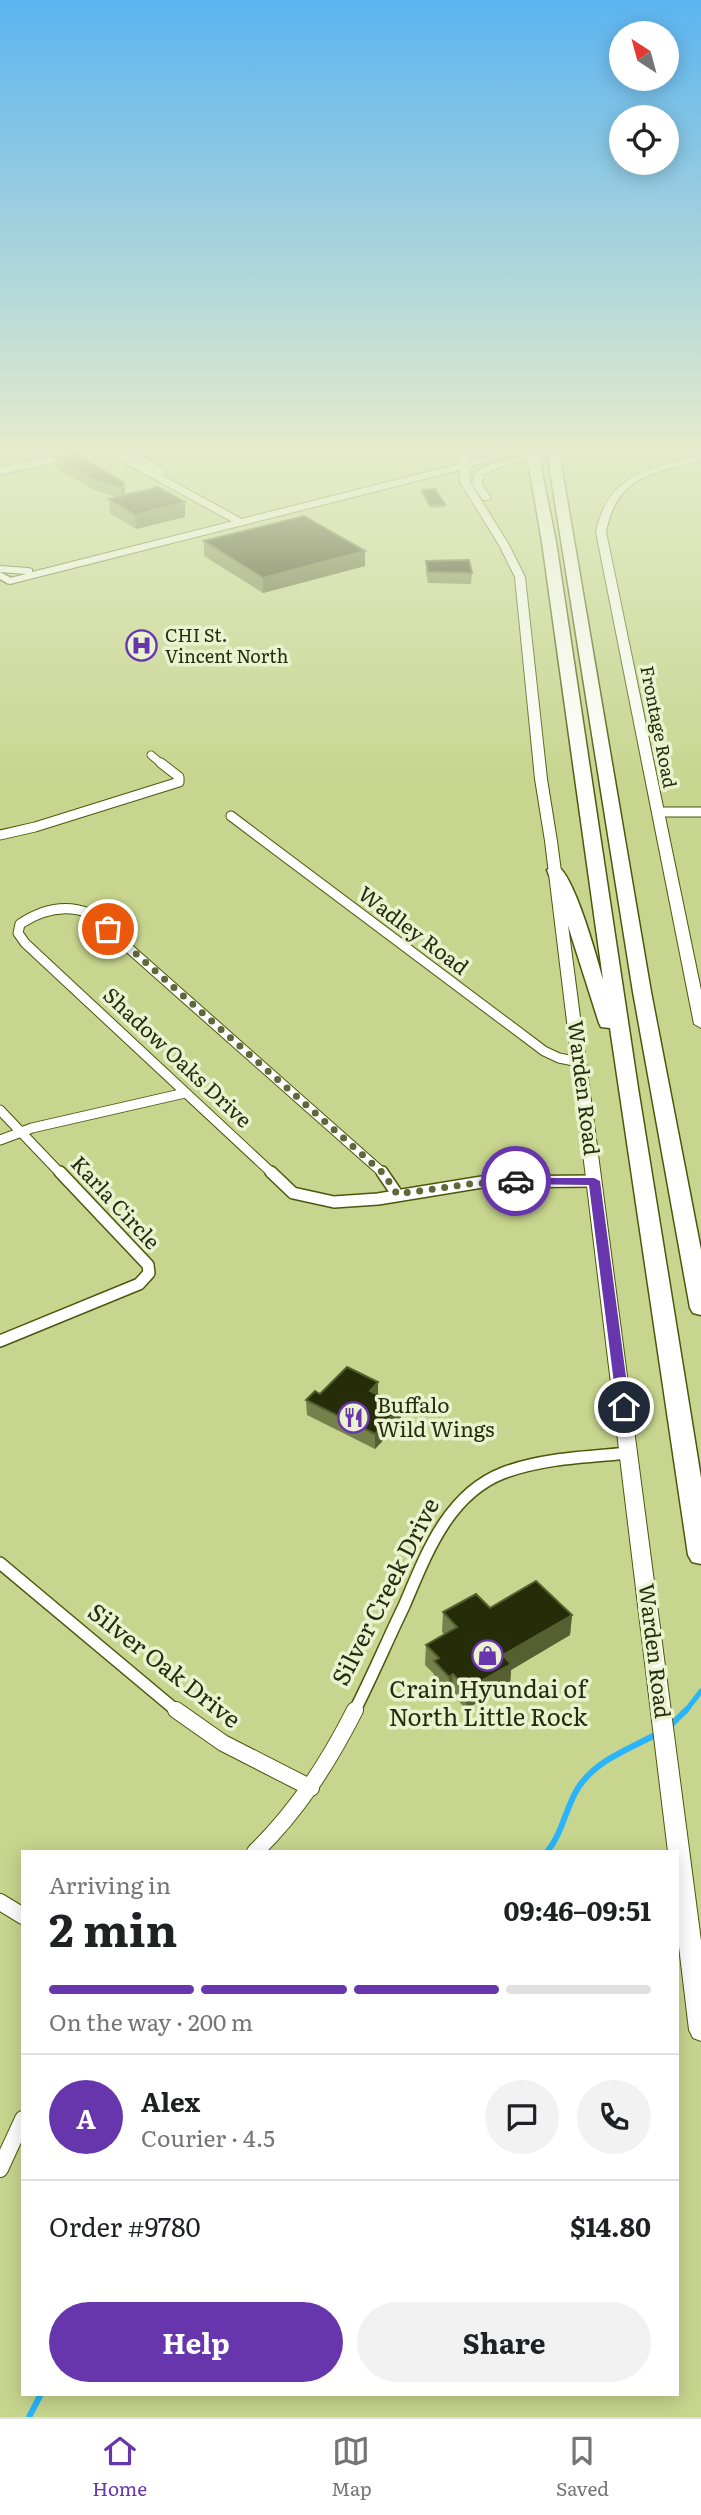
<!DOCTYPE html>
<html lang="en">
<head>
<meta charset="utf-8">
<style>
  body { margin:0; font-family:Literata,serif; background:#f2f2f2; color:#202124; height:100vh; display:flex; flex-direction:column; font-size:26px; white-space:nowrap }
  * { box-sizing:border-box; margin:0 }
  p { font-size:23px; color:#757577 }
  .icon { flex:none; width:38px; height:38px; fill:none; stroke:currentColor; stroke-width:2; stroke-linecap:round; stroke-linejoin:round }
  .map { position:relative; flex:1; overflow:hidden }
  .details { position:absolute; left:21px; top:1850px; width:658px; height:546px; display:flex; flex-direction:column; background:#fff; border-radius:0px; box-shadow:0 4px 18px #0003 }
  .details>* { flex:none }
  .needle { width:46px; rotate:324deg }
  .fabs { position:absolute; left:609px; top:21px; display:grid; gap:14px }
  .fabs a { display:grid; place-items:center; width:70px; height:70px; border-radius:50%; background:#fff; box-shadow:0 4px 18px #0003; font-size:35px }
  .pin { position:absolute; display:grid; place-items:center; width:60px; height:60px; color:#fff; margin:-30px; border:4px solid #fff; border-radius:50%; box-shadow:0 2px 7px #0007 }
  .courier { position:absolute; display:grid; place-items:center; width:70px; height:70px; margin:-35px; border:5px solid #6736ad; border-radius:50%; background:#fff; color:#222; box-shadow:0 2px 9px #0007 }
  .headline em { font-style:normal; font-weight:700 }
  .headline div { display:flex; flex-direction:column-reverse }
  .headline { display:flex; align-items:center; justify-content:space-between; height:119px; padding:0 28px }
  h1 { font-size:46px; font-weight:700; line-height:52px }
  .bar { display:grid; grid-template-columns:repeat(4,1fr); gap:10px 7px; align-content:center; height:84px; padding:0 28px }
  .bar i { height:9px; border-radius:5px; background:#e0e0e0 }
  .bar .selected { background:#6736ad }
  .bar p { grid-column:span 4 }
  .line { display:flex; align-items:center; gap:18px; padding:0 28px; border-top:2px solid #e0e0e0 }
  .line div { flex:1 }
  .round { display:grid; place-items:center; flex:none; width:74px; height:74px; border-radius:37px; background:#f2f2f2 }
  .primary-button { display:flex; gap:14px; margin-top:auto; padding:14px 28px }
  .primary-button a { flex:1; height:80px; border-radius:42px; background:#6736ad; color:#fff; font-size:28px; font-weight:700; line-height:80px; text-align:center }
  .primary-button a+a { background:#f2f2f2; color:#202124 }
  .menu { display:flex; justify-content:space-around; align-items:center; height:98px; border-top:2px solid #e0e0e0; background:#fff; font-size:19px; color:#757577 }
  .menu a { display:grid; justify-items:center; gap:4px }
  .menu .selected { color:#6736ad }
  .map>svg:first-child { display:block }
</style>
</head>
<body>
<div class="map">
<svg width="701" height="2417" viewBox="0 0 701 2417">
  <rect width="100%" height="100%" fill="#c7d58e"/>
  <g fill="none" stroke-linecap="round" stroke-linejoin="round">
    <!-- stream-far1 -->
    <path stroke="#29b4fb" stroke-width="5" d="M685 1712 701 1691"/>
    <!-- stream -->
    <path stroke="#29b4fb" stroke-width="6" d="M670 1726 686 1710
      M547 1852C563 1832 565 1809 578 1788 596 1760 631 1748 659 1733
      M29 2417 41 2394"/>
    <defs>
      <path id="minor-far3" d="M112 452 240 522
        M128 452 162 472
        M0 471 84 452
        M151 755 163 765"/>
      <path id="minor-far2" d="M658 812H701
        M231 816 544 1051 559 1058 579 1062
        M0 835 35 827 179 782V777L161 763
        M0 1110 61 1174
        M0 1140 32 1128 185 1093
        M273 1174 25 943 18 933 20 924C41 910 65 904 89 913L384 1174"/>
      <path id="minor-far1" d="M271 1172 293 1193 334 1202 378 1199 482 1182 595 1181
        M382 1172 397 1194
        M0 1341 139 1284 149 1273 148 1265 60 1172
        M0 1563 178 1712
        M354 1712C372 1677 387 1641 404 1606 426 1555 447 1495 503 1473 543 1458 587 1457 629 1453"/>
      <path id="minor" d="M176 1710 223 1743 311 1788
        M255 1852C298 1810 328 1763 355 1710
        M0 1902 23 1916
        M0 2169 23 2119"/>
      <path id="tertiary" d="M0 572 13 579V583H7L0 579Z"/>
      <path id="secondary" d="M459 452H467L468 462 507 452H522L469 467 470 482 509 545 525 577 547 779 557 841 701 1941V2041L693 2038 689 2030 677 1930V1852H668L545 841 535 779 515 577 499 545 460 482V470L10 584 6 583V579L26 574 0 572V566L28 568 32 569V572L459 464Z
        M540 452H555L497 468 483 475 482 484 491 498 489 500H483L472 484 476 472 491 464Z
        M701 455V461C652 473 617 476 606 532L701 990V1028L694 1024 596 532C608 473 650 468 701 455Z"/>
      <path id="motorway" d="M547 452H559L651 992 701 1250V1315L693 1313 690 1308 633 992Z
        M535 463 541 467 556 542 638 1088 701 1478V1564L692 1562 688 1555 610 1028 601 1027 599 1023 564 913 547 870 555 865C573 869 597 959 603 979L542 542 529 467Z"/>
    </defs>
    <!-- minor-far3 casing -->
    <use href="#minor-far3" stroke="#4c570c" stroke-width="9"/>
    <!-- minor-far2 casing -->
    <use href="#minor-far2" stroke="#4c570c" stroke-width="11"/>
    <!-- minor-far1 casing -->
    <use href="#minor-far1" stroke="#4c570c" stroke-width="14"/>
    <!-- minor casing -->
    <use href="#minor" stroke="#4c570c" stroke-width="18"/>
    <!-- tertiary casing -->
    <use href="#tertiary" stroke="#4c570c" stroke-width="3"/>
    <!-- secondary casing -->
    <use href="#secondary" stroke="#4c570c" stroke-width="2"/>
    <!-- motorway casing -->
    <use href="#motorway" stroke="#4c570c" stroke-width="3"/>
    <!-- minor-far3 -->
    <use href="#minor-far3" stroke="#fff" stroke-width="7"/>
    <!-- minor-far2 -->
    <use href="#minor-far2" stroke="#fff" stroke-width="9"/>
    <!-- minor-far1 -->
    <use href="#minor-far1" stroke="#fff" stroke-width="11"/>
    <!-- minor -->
    <use href="#minor" stroke="#fff" stroke-width="16"/>
    <!-- tertiary -->
    <use href="#tertiary" fill="#fff" fill-rule="evenodd"/>
    <!-- secondary -->
    <use href="#secondary" fill="#fff" fill-rule="evenodd"/>
    <!-- motorway -->
    <use href="#motorway" fill="#fff" fill-rule="evenodd"/>
    <defs>
      <path id="motorway-bridge" d="M532 452 535 467"/>
    </defs>
    <!-- motorway-bridge casing -->
    <use href="#motorway-bridge" stroke="#4c570c" stroke-width="16" stroke-linecap="butt"/>
    <!-- motorway-bridge -->
    <use href="#motorway-bridge" stroke="#fff" stroke-width="14"/>
  </g>
  <!-- wall -->
  <path fill="#76804a" d="M55 457 124 483 125 495 185 502V517L136 529 110 513 109 499 116 497 94 490 56 468Z
    M422 490 445 504V507L430 508 422 494Z
    M204 541 365 566 263 593 204 556Z
    M426 561 472 573 471 584 428 583 426 572Z
    M378 1382V1395L401 1406V1421L375 1449 307 1415 306 1400 320 1394Z
    M490 1608 572 1615 570 1635 511 1670 510 1684 466 1709 452 1694 448 1696 433 1681 434 1674 425 1665 426 1645 444 1634 442 1632 443 1612Z"/>
  <!-- shaded-wall -->
  <path fill="#565f30" d="M124 483 125 494 123 499 122 488Z
    M185 502V517L136 529 135 515Z
    M365 551V566L263 593V578Z
    M378 1382V1397L370 1391Z
    M401 1406V1421L375 1449V1434Z
    M572 1615 570 1635 511 1670 510 1684 466 1709 467 1689 503 1655Z
    M453 1674 452 1694 448 1696 449 1677Z"/>
  <!-- building -->
  <path fill="#262c07" stroke="#565f30" stroke-width="2" d="M75 453 124 483 122 488 93 479 55 457Z
    M158 487 185 502 135 515 109 499Z
    M435 489 445 504 430 505 422 490Z
    M304 516 365 551 263 578 204 541Z
    M469 560 472 573 428 572 426 561Z
    M347 1367 378 1382 370 1391 401 1406 375 1434 306 1400 315 1391 320 1394Z
    M536 1581 572 1615 503 1655 511 1664 467 1689 453 1674 449 1677 434 1661 439 1658 426 1645 457 1627 443 1612 476 1594 490 1608Z"/>
  <!-- sky -->
  <linearGradient id="sky" x2="0" y2="1"><stop stop-color="#5bb4f0"/><stop offset="0.57" stop-color="#e6eccc"/><stop offset="1" stop-color="#e6eccc" stop-opacity="0"/></linearGradient>
  <rect width="701" height="790" fill="url(#sky)"/>
  <!-- route -->
  <path fill="#6736ad" d="M516 1178H594L600 1181 630 1407 628 1410 624 1411 617 1407 589 1185 512 1184V1179Z"/>
  <g fill="none" stroke-linecap="round" stroke-linejoin="round">
    <!-- done -->
    <path stroke="#5f673b" stroke-width="7" stroke-dasharray="0 12.6" d="M108 929 384 1174 397 1194 470 1184 516 1181"/>
  </g>
  <!-- icons -->
  <defs>
    <symbol id="hospital-ring" viewBox="-11 -11 22 22"><circle r="9.5" fill="#eaf2cf" stroke="#6736ad" stroke-width="1.5"/><path d="M-5-5h3v3.5h4V-5h3V5h-3V1.5h-4V5h-3Z" fill="#6736ad"/></symbol>
    <symbol id="restaurant-ring" viewBox="-11 -11 22 22"><circle r="9.5" fill="#eaf2cf" stroke="#6736ad" stroke-width="1.5"/><path d="M-5-6h1v4h1v-4h1v4h1v-4h1v5L-1.5 .5V6h-2V.5L-5-1ZM5-6V6H3V1.5H1.5Q1.5-4 5-6Z" fill="#6736ad"/></symbol>
    <symbol id="shop-ring" viewBox="-11 -11 22 22"><circle r="9.5" fill="#eaf2cf" stroke="#6736ad" stroke-width="1.5"/><path d="M-5-2.5h2.3a2.7 3.5 0 0 1 5.4 0H5L5.5 6h-11ZM-1.5-2.5h3a1.5 2.3 0 0 0-3 0Z" fill="#6736ad"/></symbol>
  </defs>
  <g fill-rule="evenodd">
    <use href="#hospital-ring" x="124" y="628" width="35" height="35"/>
    <use href="#restaurant-ring" x="336" y="1400" width="35" height="35"/>
    <use href="#shop-ring" x="470" y="1638" width="35" height="35"/>
  </g>
  <g text-anchor="middle" stroke-width="7" stroke-linejoin="round" paint-order="stroke">
    <!-- far-poi labels -->
    <g font-size="18" fill="#272c0f" stroke="#eaf2cf" text-anchor="start">
      <text x="165" y="642">CHI St.<tspan x="165" dy="21">Vincent North</tspan></text>
    </g>
    <!-- far-street labels -->
    <g font-size="18" fill="#272c0f" stroke="#eaf2cf">
      <text transform="translate(658 727) rotate(79)" y="6">Frontage Road</text>
    </g>
    <!-- street labels -->
    <g font-size="21" fill="#272c0f" stroke="#eaf2cf">
      <text transform="translate(413 931) rotate(37)" y="7">Wadley Road</text>
      <text transform="translate(177 1058) rotate(43)" y="7">Shadow Oaks Drive</text>
      <text transform="translate(583 1088) rotate(83)" y="7">Warden Road</text>
      <text transform="translate(115 1203) rotate(47)" y="7">Karla Circle</text>
      <text transform="translate(654 1651) rotate(83)" y="7">Warden Road</text>
    </g>
    <!-- poi labels -->
    <g font-size="21" fill="#272c0f" stroke="#eaf2cf" text-anchor="start">
      <text x="377" y="1413">Buffalo<tspan x="377" dy="24">Wild Wings</tspan></text>
    </g>
    <!-- near-street labels -->
    <g font-size="24" fill="#272c0f" stroke="#eaf2cf">
      <text transform="translate(386 1592) rotate(-63)" y="8">Silver Creek Drive</text>
      <text transform="translate(164 1666) rotate(38)" y="8">Silver Oak Drive</text>
    </g>
    <!-- near-poi labels -->
    <g font-size="24" fill="#272c0f" stroke="#eaf2cf">
      <text x="488" y="1698">Crain Hyundai of<tspan x="488" dy="28">North Little Rock</tspan></text>
    </g>
  </g>
</svg>
<div class="fabs">
<a><svg class="needle" viewBox="-14 -14 28 28"><path d="M0-13l5 13h-10z" fill="#e53935"/><path d="M0 13l5-13h-10z" fill="#757577"/></svg></a>
<a><svg class="icon" aria-label="locate" viewBox="0 0 24 24"><circle cx="12" cy="12" r="6"/><path d="M12 2v4M12 18v4M2 12h4M18 12h4"/></svg></a>
</div>
<div class="pin" style="left:108px;top:929px;background:#ea580c"><svg class="icon" aria-label="bag" viewBox="0 0 24 24"><path d="M5 8h14l-1 12H6zM9 8a3 3 0 0 1 6 0"/></svg></div>
<div class="pin" style="left:624px;top:1407px;background:#1f2937"><svg class="icon" aria-label="home" viewBox="0 0 24 24"><path d="M3 11l9-7 9 7M6 9v11h12V9"/></svg></div>
<div class="courier" style="left:516px;top:1181px"><svg class="icon" aria-label="car" viewBox="0 0 24 24"><path d="M5 17H2v-5l4-1 3-4h7l3 4 3 1v5h-3M9 17h6M6 11h13"/><circle cx="7" cy="17" r="2"/><circle cx="17" cy="17" r="2"/></svg></div>
<section class="details">
<div class="headline"><div><h1>2 min</h1><p>Arriving in</p></div><em>09:46–09:51</em></div>
<div class="bar"><i class="selected"></i><i class="selected"></i><i class="selected"></i><i></i><p>On the way · 200 m</p></div>
<div class="line" style="height:126px"><b class="round" style="background:#6736ad;color:#fff">A</b><div><b>Alex</b><p>Courier · 4.5</p></div><a class="round"><svg class="icon" aria-label="chat" viewBox="0 0 24 24"><path d="M4 5h16v11H9l-5 4z"/></svg></a><a class="round"><svg class="icon" aria-label="phone" viewBox="0 0 24 24"><path d="M5 4h4l2 5-3 2q2 4 5 5l2-3 5 2v4C11 20 4 13 5 4z"/></svg></a></div>
<div class="line" style="height:91px"><div>Order #9780</div><b>$14.80</b></div>
<div class="primary-button"><a>Help</a><a>Share</a></div>
</section>
</div>
<nav class="menu">
<a class="selected"><svg class="icon" aria-label="home" viewBox="0 0 24 24"><path d="M3 11l9-7 9 7M6 9v11h12V9"/></svg>Home</a>
<a><svg class="icon" aria-label="map" viewBox="0 0 24 24"><path d="M3 6l6-2 6 2 6-2v14l-6 2-6-2-6 2zM9 4v14M15 6v14"/></svg>Map</a>
<a><svg class="icon" aria-label="saved" viewBox="0 0 24 24"><path d="M7 4h10v16l-5-4-5 4z"/></svg>Saved</a>
</nav>
</body>
</html>
